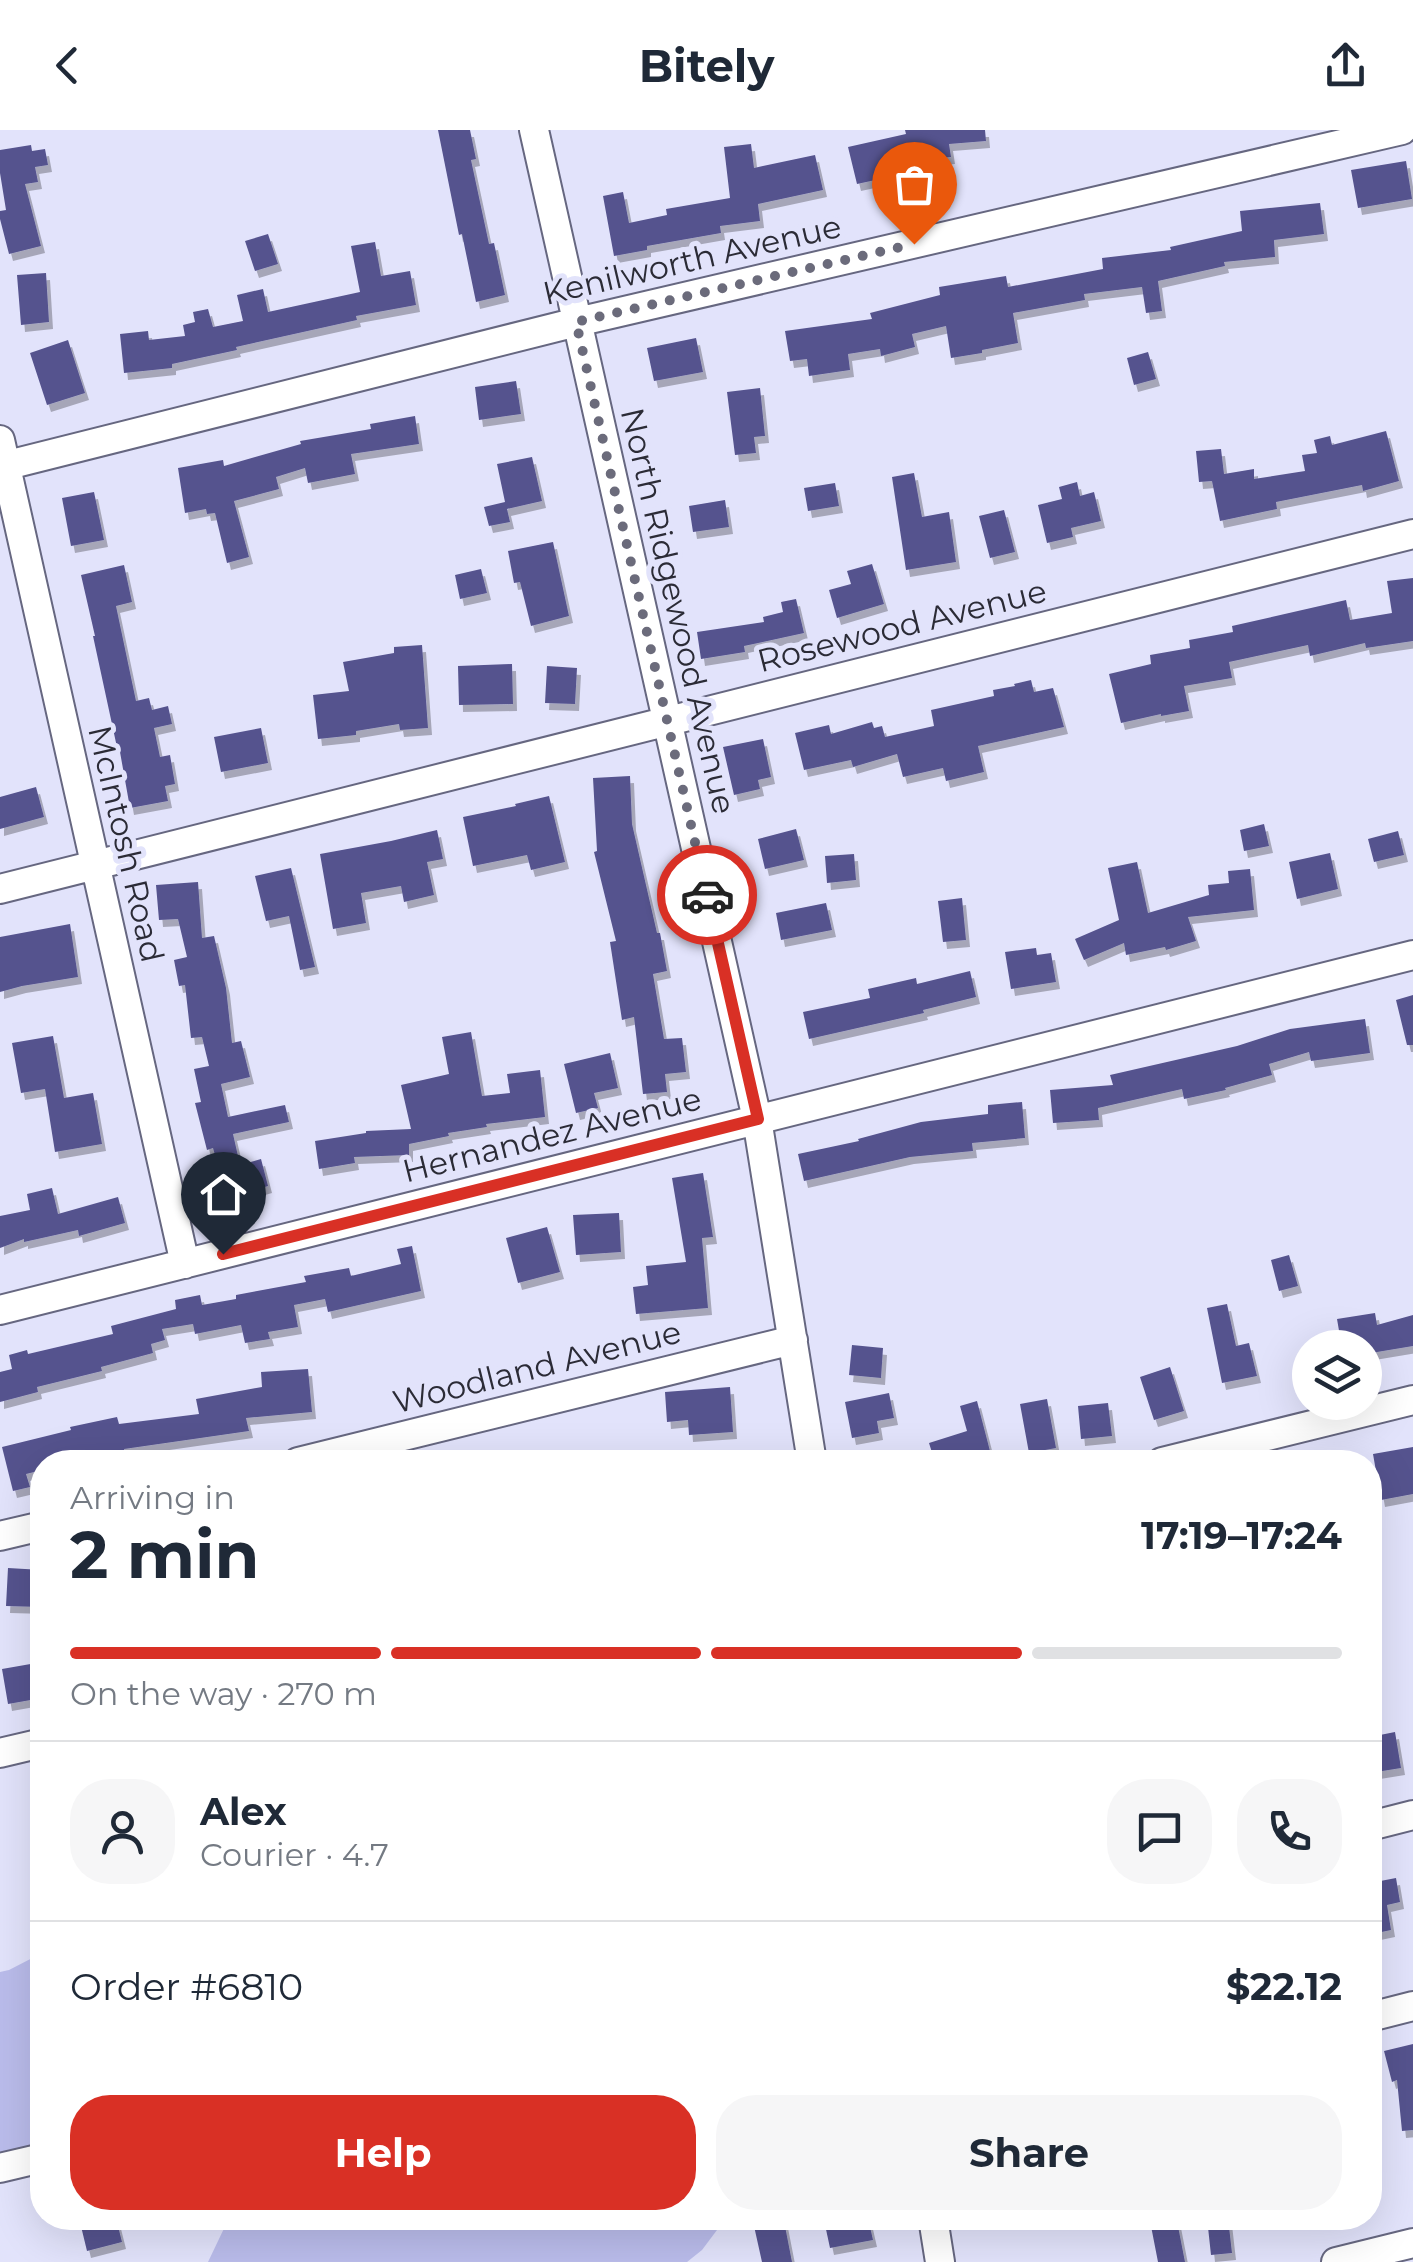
<!DOCTYPE html>
<html lang="en">
<head>
<meta charset="utf-8">
<style>
  body { margin:0; font-family:Montserrat,sans-serif; background:#f6f6f7; color:#1f2937; height:100vh; display:flex; flex-direction:column; font-size:38px; white-space:nowrap }
  * { box-sizing:border-box; margin:0 }
  p { font-size:32px; color:#747a83 }
  .icon { flex:none; width:55px; height:55px; fill:none; stroke:currentColor; stroke-width:2; stroke-linecap:round; stroke-linejoin:round }
  .map { position:relative; flex:1; overflow:hidden }
  .side { position:absolute; left:30px; top:1320px; width:1352px; height:780px; display:flex; flex-direction:column; background:#fff; border-radius:40px; box-shadow:0 10px 40px #0002 }
  .side>* { flex:none }
  .buttons { position:absolute; left:1292px; top:1200px; display:grid; gap:20px }
  .buttons a { display:grid; place-items:center; width:90px; height:90px; border-radius:50%; background:#fff; box-shadow:0 10px 40px #0002; font-size:50px }
  .pin { position:absolute; display:grid; place-items:center; width:85px; height:85px; color:#fff; margin:-102px -42px; border-radius:50% 50% 50% 0; rotate:-45deg; box-shadow:0 0 10px #0007 }
  .pin .icon { rotate:45deg }
  .courier { position:absolute; display:grid; place-items:center; width:100px; height:100px; margin:-50px; border:8px solid #d93025; border-radius:50%; background:#fff; color:#222; box-shadow:0 2px 12px #0007 }
  .headline em { font-style:normal; font-weight:700 }
  .headline div { display:flex; flex-direction:column-reverse }
  .headline { display:flex; align-items:center; justify-content:space-between; height:170px; padding:0 40px }
  h1 { font-size:65px; font-weight:700; line-height:75px }
  .bar { display:grid; grid-template-columns:repeat(4,1fr); gap:15px 10px; align-content:center; height:120px; padding:0 40px }
  .bar i { height:12px; border-radius:8px; background:#e0e1e3 }
  .bar .active { background:#d93025 }
  .bar p { grid-column:span 4 }
  .line { display:flex; align-items:center; gap:25px; padding:0 40px; border-top:2px solid #e0e1e3 }
  .line div { flex:1 }
  .round { display:grid; place-items:center; flex:none; width:105px; height:105px; border-radius:40px; background:#f6f6f7 }
  .primary-button { display:flex; gap:20px; margin-top:auto; padding:20px 40px }
  .primary-button a { flex:1; height:115px; border-radius:40px; background:#d93025; color:#fff; font-size:40px; font-weight:700; line-height:115px; text-align:center }
  .primary-button a+a { background:#f6f6f7; color:#1f2937 }
  header { display:flex; justify-content:space-between; align-items:center; height:130px; padding:0 40px; background:#fff; font-size:45px; font-weight:700 }
  .map>svg:first-child { display:block }
</style>
</head>
<body>
<header><svg class="icon" aria-label="back" viewBox="0 0 24 24"><path d="M15 5l-7 7 7 7"/></svg>Bitely<svg class="icon" aria-label="share" viewBox="0 0 24 24"><path d="M12 15V3M7 8l5-5 5 5M5 13v7h14v-7"/></svg></header>
<div class="map">
<svg width="1413" height="2132" viewBox="0 0 1413 2132">
  <defs>
    <filter id="shadow"><feDropShadow dx="4" dy="7" stdDeviation="0" flood-color="#0004"/></filter>
  </defs>
  <rect width="100%" height="100%" fill="#e2e3fb"/>
  <!-- green -->
  <path fill="#babceb" d="M42 1823V2017L12 2024 0 2022V1842L9 1840Z
    M229 2088H726L702 2120 687 2132H208Z"/>
  <!-- building -->
  <path fill="#55538e" filter="url(#shadow)" d="M438 0H470L476 29 471 30 489 114 494 113 505 165 476 172 462 104 459 105Z
    M905 0H985L986 11 949 14 951 27 891 33 894 46 857 54 848 17 906 4Z
    M751 14 754 38 815 25 823 60 758 74 760 91 720 96 721 103 647 116V120L614 126 603 66 623 62 629 93 667 85 666 79 730 68 724 17Z
    M31 15 32 21 45 19 48 35 35 37 38 52 25 54 41 116 9 124 0 89V81L6 80 0 43V20Z
    M1406 31 1412 69 1358 78 1351 40Z
    M1320 73 1324 104 1274 110 1275 127 1224 132 1225 136 1158 151 1162 181 1146 183 1142 157 1084 164 1085 170 1013 183 1018 213 982 220V223L951 228 946 196 912 204 915 217 881 226 880 219 848 224 850 240 809 246 807 229 790 231 785 201 872 189 870 183 940 165 939 157 1006 146 1008 157 1103 139 1102 128 1171 120 1170 117 1242 101 1240 81Z
    M268 104 278 134 255 141 245 111Z
    M375 112 381 146 410 141 416 175 356 186 357 190 236 217 237 220 172 234V238L124 243 120 204 148 201 149 210 185 206 183 195 195 192 193 182 208 179 213 197 243 191 237 165 263 159 268 182 360 162 351 116Z
    M46 143 49 192 21 195 17 145Z
    M696 208 703 242 654 251 647 218Z
    M68 210 85 263 47 275 30 223Z
    M1148 222 1156 249 1134 255 1127 228Z
    M516 251 521 284 479 290 475 257Z
    M760 258 765 306 754 307 756 323 735 325 727 262Z
    M415 286 419 314 351 324 355 344 308 353 305 338 276 347 279 359 234 371 249 427 227 433 215 383 207 384 206 379 185 383 178 338 223 330 224 336 301 314 300 311 371 299 370 294Z
    M1386 301 1399 351 1363 361 1362 355 1276 372 1277 379 1220 391 1212 351 1199 352 1196 321 1221 319 1224 344 1254 339V349L1305 341 1302 325 1317 323 1314 310 1330 306 1332 315Z
    M532 327 542 371 507 379 510 392 489 396 484 377 505 372 497 334Z
    M914 343 922 387 949 382 956 432 906 440 892 347Z
    M1077 352 1080 366 1094 362 1101 391 1071 398 1073 407 1047 413 1038 375 1062 369 1059 357Z
    M835 353 839 376 808 381 804 358Z
    M94 362 104 410 71 416 62 368Z
    M725 370 729 397 693 402 689 376Z
    M1004 380 1015 422 990 428 979 386Z
    M553 412 569 486 531 496 520 452 514 453 508 421Z
    M872 434 884 474 837 488 829 460 851 454 847 441Z
    M124 435 132 472 116 476 136 571 149 568 152 580 168 576 172 594 154 598 160 627 170 625 175 654 165 656 168 671 130 678 120 622H118L93 506H95L81 445Z
    M481 439 487 463 460 469 455 445Z
    M1413 448V511L1366 518 1365 513 1310 526 1308 515 1229 532 1232 548 1184 556 1189 581 1161 586V584L1121 593 1109 544 1151 534 1150 525 1190 518 1189 510 1233 502 1232 496 1346 470 1350 490 1392 483 1387 451Z
    M796 469 804 503 744 516 745 522 701 529 697 502 764 492 763 487 783 482 781 472Z
    M422 515 428 598 400 600 399 594 356 601V605L318 609 313 565 349 561 343 532 394 523V517Z
    M512 534 513 574 459 575 458 536Z
    M547 536 577 538 575 574 545 573Z
    M1031 550 1034 562 1053 558 1064 597 978 616 984 642 946 651 943 638 903 647 897 624 853 637 851 630 804 640 795 603 829 595 831 604 872 592 874 598 882 596 885 607 934 596 931 580 994 566 993 560 1015 556 1014 554Z
    M261 598 268 633 221 642 214 607Z
    M763 609 771 647 758 650 760 659 734 665 723 617Z
    M630 646 632 694 657 803H660L667 841 653 844 664 909 682 908 686 942 665 944 667 962 643 964 634 887 622 890 610 812 616 811 594 722 597 721 593 648Z
    M36 657 44 687 0 699V667Z
    M549 666 565 732 531 740 527 725 473 736 463 687 516 676 515 674Z
    M1264 694 1269 716 1244 721 1240 700Z
    M796 699 804 730 765 739 758 709Z
    M437 700 443 729 427 732 434 765 404 772 401 756 361 763 366 793 333 799 320 724 391 711Z
    M1398 701 1404 725 1374 732 1368 709Z
    M1330 723 1338 759 1297 769 1289 732Z
    M854 724 856 750 827 753 825 726Z
    M1137 732 1148 783 1209 765 1208 755 1229 753 1228 741 1250 739 1254 780 1188 787 1196 811 1166 820 1165 817 1126 825 1124 813 1084 830 1075 809 1119 790 1108 738Z
    M291 738 315 837 300 840 289 786 266 791 255 746Z
    M198 752 202 808 214 806 226 858 232 913 241 911 250 947 221 954 228 987 285 975 289 992 233 1004 240 1035 261 1029 268 1056 227 1068 213 1018 207 1020 195 973 201 972 194 939 209 936 202 907 191 908 185 855 179 856 174 830 187 827 178 789 159 790 156 755Z
    M962 768 966 810 943 812 938 771Z
    M826 773 832 800 781 810 776 783Z
    M70 794 78 847 22 856 0 862V807Z
    M1036 818 1037 825 1051 823 1056 852 1011 859 1005 822Z
    M970 841 976 867 923 880 924 883 809 909 803 882 870 868 868 859 916 848 917 854Z
    M1413 865V915H1407L1396 870Z
    M1365 889 1370 923 1311 931 1309 922 1269 934 1272 945 1225 958 1226 960 1184 969 1182 959 1098 978 1099 990 1053 993 1050 960 1113 955 1110 945 1237 916 1290 899Z
    M471 902 482 966 510 963 507 944 540 940 545 987 486 994 487 997 448 1003 449 1006 409 1014V1025L354 1027 355 1033 319 1039 315 1011 366 1003V1001L411 999 401 955 449 944 442 907Z
    M53 906 64 968 93 963 102 1014 55 1022 45 959 21 963 12 913Z
    M610 923 618 958 594 963 598 978 576 983 564 934Z
    M1022 972 1025 1008 972 1013 973 1021 910 1027 804 1051 798 1024 859 1011 858 1009 921 992 988 984V975Z
    M703 1043 713 1107 702 1108 708 1178 636 1184 633 1157 648 1155 646 1136 686 1132 672 1048Z
    M52 1058 58 1084 118 1067 125 1093 79 1106 78 1100 24 1112V1109L0 1118V1086L30 1080 27 1064Z
    M619 1083 621 1122 576 1125 573 1085Z
    M547 1097 560 1142 518 1153 506 1108Z
    M412 1116 421 1161 328 1182 325 1169 294 1175 298 1197 268 1202 270 1209 245 1213 241 1195 195 1204 193 1194 162 1199 165 1210 151 1214 153 1223 101 1237 102 1241 37 1257 38 1262 0 1272V1242L12 1239 9 1225 27 1220 28 1224 113 1204 111 1196 176 1179 175 1170 200 1165 202 1175 236 1169V1165L306 1152 304 1146 349 1138 351 1146 401 1134 397 1119Z
    M1289 1125 1298 1156 1279 1161 1271 1130Z
    M1227 1174 1236 1216 1249 1213 1257 1246 1222 1253 1207 1178Z
    M1375 1183 1377 1195 1413 1185V1216L1365 1224V1218H1342L1337 1189Z
    M852 1215 883 1218 881 1248 849 1245Z
    M1170 1237 1184 1281 1154 1290 1140 1247Z
    M308 1239 312 1282 246 1288 249 1301 124 1319 127 1332H42V1340L26 1344 30 1357 13 1361 2 1317 71 1300 70 1297 117 1287 119 1294 199 1284 196 1269 262 1257 261 1242Z
    M730 1257 733 1302 689 1305 688 1290 667 1292 665 1262Z
    M889 1263 894 1288 877 1291 879 1303 852 1308 845 1272Z
    M1047 1269 1056 1318 1029 1323 1020 1274Z
    M977 1271 991 1325 963 1332H935L929 1313 967 1301 960 1276Z
    M1108 1273 1112 1306 1081 1309 1078 1276Z
    M1413 1317V1364L1381 1370 1373 1324Z
    M8 1438 42 1440V1477L6 1476Z
    M42 1532V1568L8 1574 2 1539Z
    M1395 1602 1401 1638 1370 1643V1607Z
    M1396 1748 1400 1772 1387 1775 1391 1800 1372 1804 1370 1753Z
    M1413 1914V2000L1402 2001 1397 1950 1392 1952 1384 1921Z
    M79 2088H116L122 2112 87 2121Z
    M836 2088H868L873 2110 830 2118 824 2090Z
    M1207 2088H1228L1232 2123 1211 2125Z
    M784 2091 792 2132H762L754 2096Z
    M1177 2091 1185 2132H1158L1151 2096Z"/>
  <g fill="none" stroke-linecap="round" stroke-linejoin="round">
    <defs>
      <path id="minor" d="M534 0 757 989 812 1332
        M0 310 185 1134
        M0 337 577 192 1402 0
        M0 759 1413 404
        M0 1180 1413 825
        M298 1332 793 1210
        M1162 1332 1413 1270
        M0 1406 42 1396
        M0 1623 42 1613
        M1370 1696 1413 1685
        M1370 1887 1413 1876
        M0 2038 42 2028
        M933 2088 940 2132
        M1336 2132 1413 2113"/>
    </defs>
    <!-- minor casing -->
    <use href="#minor" stroke="#666780" stroke-width="32"/>
    <!-- minor -->
    <use href="#minor" stroke="#fff" stroke-width="28"/>
  </g>
  <g fill="none" stroke-linecap="round" stroke-linejoin="round">
    <!-- done -->
    <path stroke="#6b6b7b" stroke-width="10" stroke-dasharray="0 18" d="M707 765 576 192 914 114"/>
    <!-- route -->
    <path stroke="#d93025" stroke-width="12" d="M223 1124 758 989 707 765"/>
  </g>
  <g text-anchor="middle" stroke-width="10" stroke-linejoin="round" paint-order="stroke">
    <!-- street labels -->
    <g font-size="32" fill="#2b2b36" stroke="#e2e3fb">
      <text transform="translate(692 130) rotate(-13)" y="11">Kenilworth Avenue</text>
      <text transform="translate(678 481) rotate(77)" y="11">North Ridgewood Avenue</text>
      <text transform="translate(902 496) rotate(-14)" y="11">Rosewood Avenue</text>
      <text transform="translate(126 714) rotate(77)" y="11">McIntosh Road</text>
      <text transform="translate(552 1005) rotate(-14)" y="11">Hernandez Avenue</text>
      <text transform="translate(537 1237) rotate(-14)" y="11">Woodland Avenue</text>
    </g>
  </g>
</svg>
<div class="buttons">
<a><svg class="icon" aria-label="layers" viewBox="0 0 24 24"><path d="M12 4l9 5-9 5-9-5zM3 14l9 5 9-5"/></svg></a>
</div>
<div class="pin" style="left:914px;top:114px;background:#ea580c"><svg class="icon" aria-label="bag" viewBox="0 0 24 24"><path d="M5 8h14l-1 12H6zM9 8a3 3 0 0 1 6 0"/></svg></div>
<div class="pin" style="left:223px;top:1124px;background:#1f2937"><svg class="icon" aria-label="home" viewBox="0 0 24 24"><path d="M3 11l9-7 9 7M6 9v11h12V9"/></svg></div>
<div class="courier" style="left:707px;top:765px"><svg class="icon" aria-label="car" viewBox="0 0 24 24"><path d="M5 17H2v-5l4-1 3-4h7l3 4 3 1v5h-3M9 17h6M6 11h13"/><circle cx="7" cy="17" r="2"/><circle cx="17" cy="17" r="2"/></svg></div>
<section class="side">
<div class="headline"><div><h1>2 min</h1><p>Arriving in</p></div><em>17:19–17:24</em></div>
<div class="bar"><i class="active"></i><i class="active"></i><i class="active"></i><i></i><p>On the way · 270 m</p></div>
<div class="line" style="height:180px"><a class="round"><svg class="icon" aria-label="person" viewBox="0 0 24 24"><circle cx="12" cy="8" r="4"/><path d="M4 21q1-7 8-7t8 7"/></svg></a><div><b>Alex</b><p>Courier · 4.7</p></div><a class="round"><svg class="icon" aria-label="chat" viewBox="0 0 24 24"><path d="M4 5h16v11H9l-5 4z"/></svg></a><a class="round"><svg class="icon" aria-label="phone" viewBox="0 0 24 24"><path d="M5 4h4l2 5-3 2q2 4 5 5l2-3 5 2v4C11 20 4 13 5 4z"/></svg></a></div>
<div class="line" style="height:130px"><div>Order #6810</div><b>$22.12</b></div>
<div class="primary-button"><a>Help</a><a>Share</a></div>
</section>
</div>
</body>
</html>
